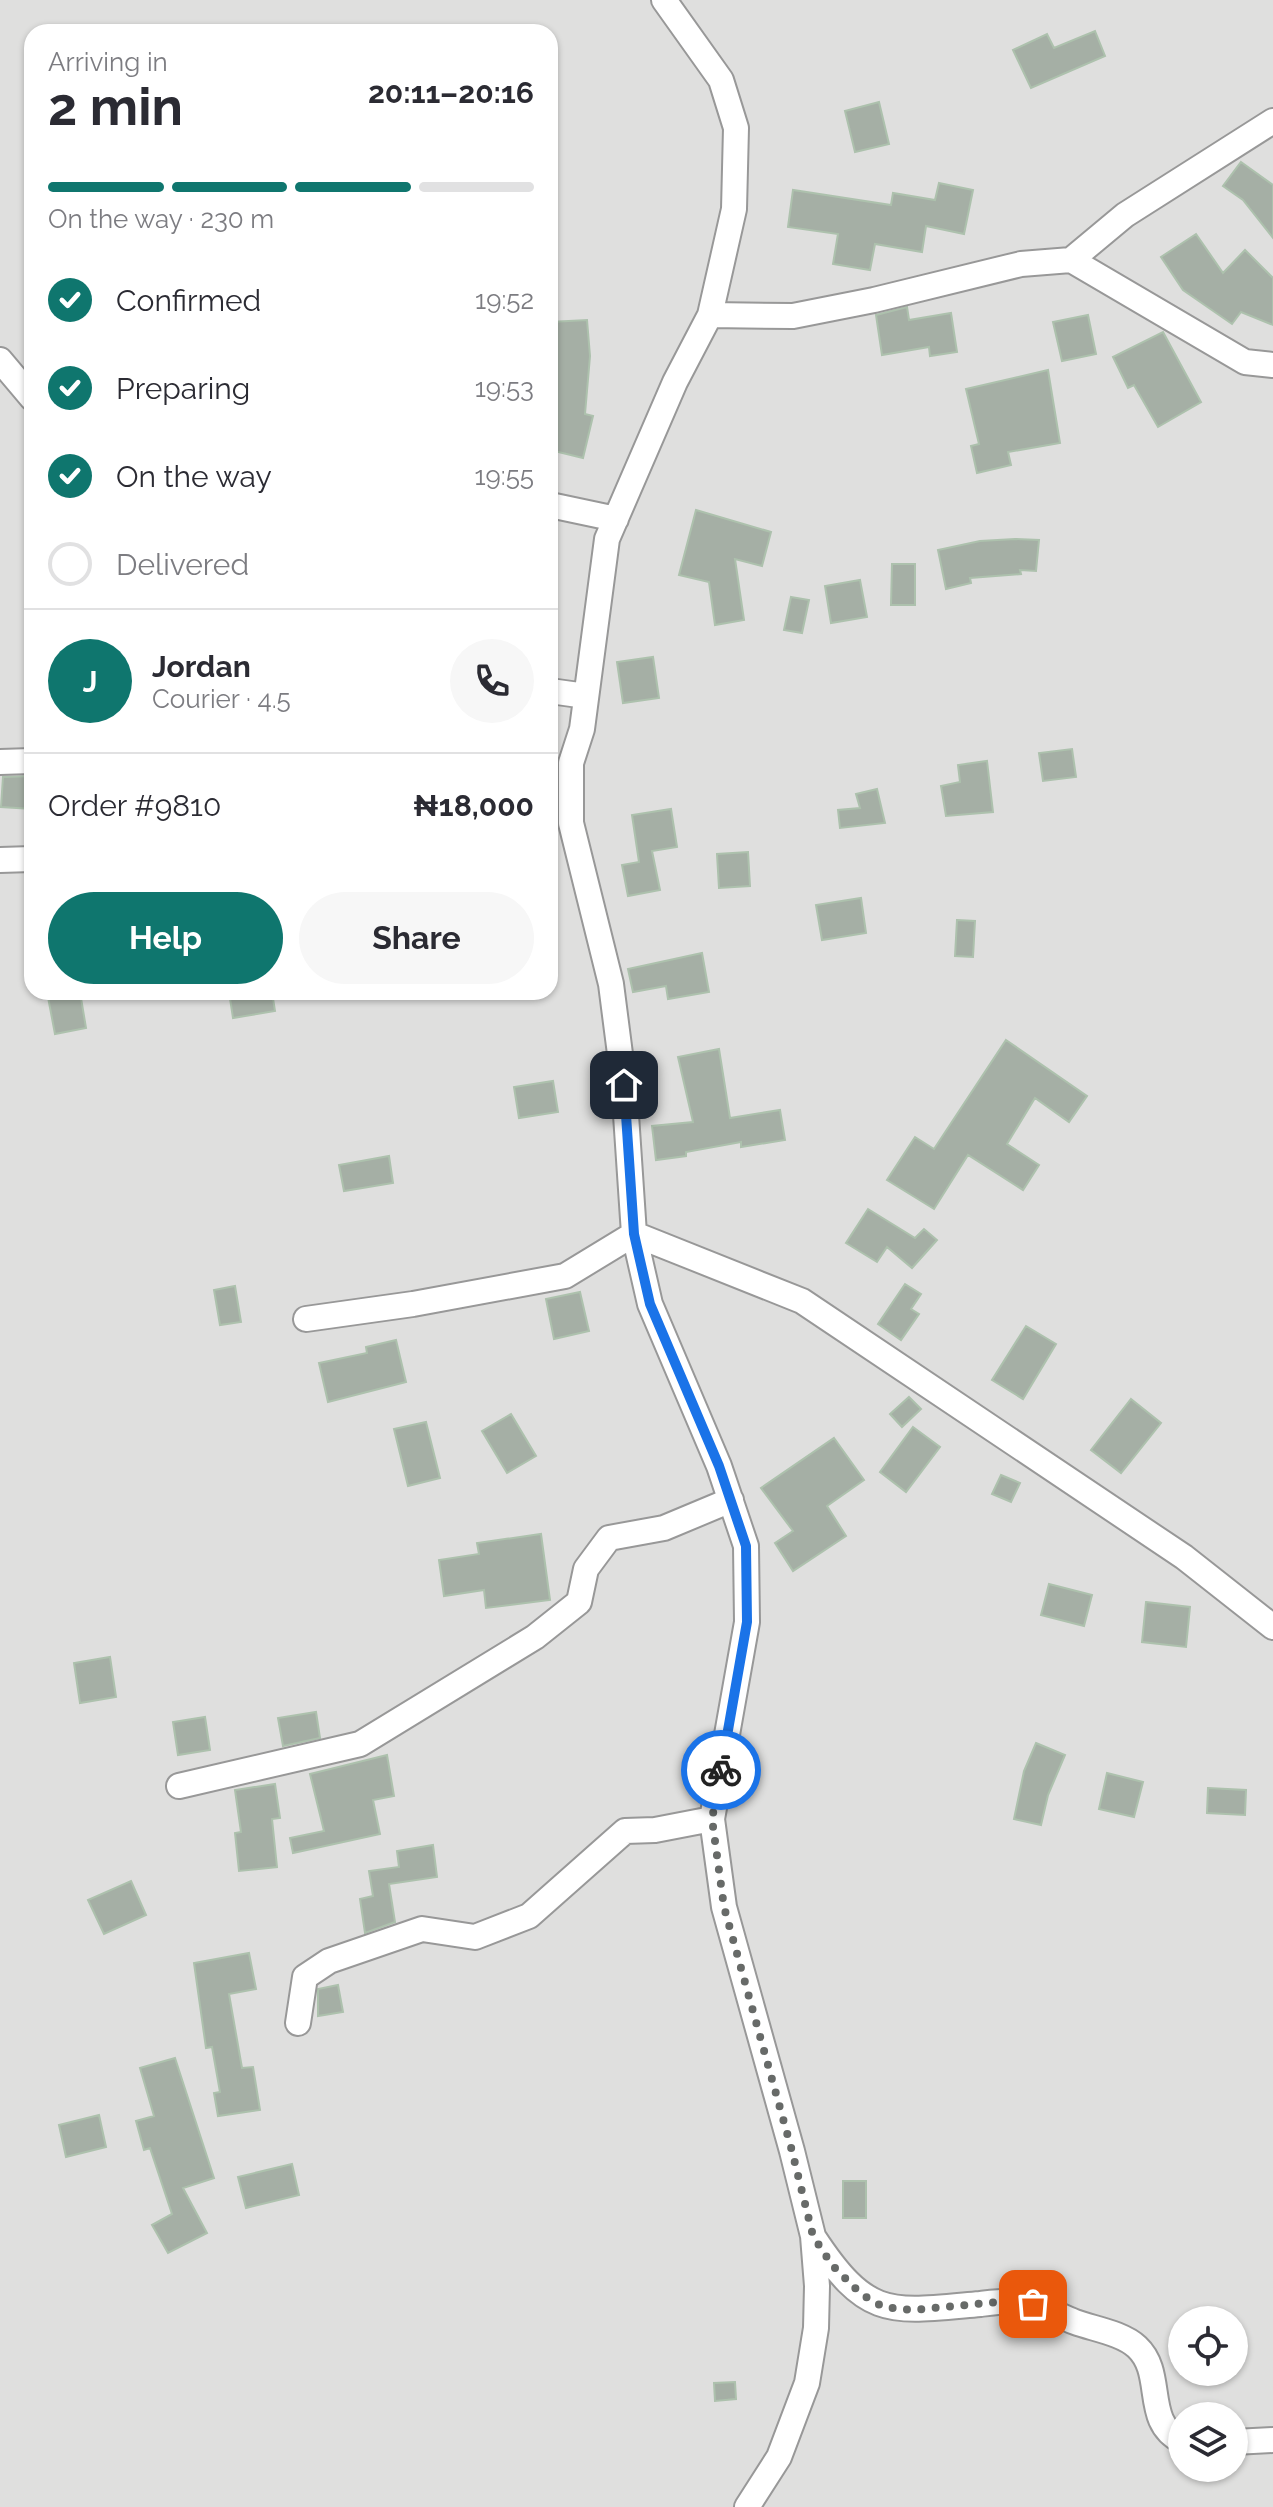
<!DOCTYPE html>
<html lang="en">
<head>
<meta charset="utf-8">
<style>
  body { margin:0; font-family:Raleway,sans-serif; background:#f7f7f7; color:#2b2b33; height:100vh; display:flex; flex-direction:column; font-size:30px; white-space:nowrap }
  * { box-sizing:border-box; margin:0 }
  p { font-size:26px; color:#7c7c81 }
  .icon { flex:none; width:44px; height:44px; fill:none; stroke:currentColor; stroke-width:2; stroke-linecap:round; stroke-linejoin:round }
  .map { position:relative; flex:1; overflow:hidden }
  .drawer { position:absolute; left:24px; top:24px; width:534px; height:976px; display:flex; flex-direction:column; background:#fff; border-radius:24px; box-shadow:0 2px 6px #0004 }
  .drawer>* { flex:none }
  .controls { position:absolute; left:1168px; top:2306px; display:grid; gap:16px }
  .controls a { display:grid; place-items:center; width:80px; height:80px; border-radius:50%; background:#fff; box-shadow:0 2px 6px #0004; font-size:40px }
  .pin { position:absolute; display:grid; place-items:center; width:68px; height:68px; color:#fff; margin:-34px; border-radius:16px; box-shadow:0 4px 12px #0006 }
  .courier { position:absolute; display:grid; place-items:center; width:80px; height:80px; margin:-40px; border:6px solid #1a73e8; border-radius:50%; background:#fff; color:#222; box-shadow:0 2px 10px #0007 }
  .overview em { font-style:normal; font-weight:700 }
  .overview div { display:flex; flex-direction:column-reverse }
  .overview { display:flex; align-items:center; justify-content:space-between; height:136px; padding:0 24px }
  h1 { font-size:52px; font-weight:700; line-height:60px }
  .bar { display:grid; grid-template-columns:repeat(4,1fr); gap:12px 8px; align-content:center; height:96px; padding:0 24px }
  .bar i { height:10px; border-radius:6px; background:#e1e1e2 }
  .bar .active { background:#0f766e }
  .bar p { grid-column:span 4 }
  .line { display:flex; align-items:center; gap:20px; padding:0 24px; border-top:2px solid #e1e1e2 }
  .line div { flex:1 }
  .round { display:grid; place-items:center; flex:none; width:84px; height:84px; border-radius:42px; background:#f7f7f7 }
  ol { padding:0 24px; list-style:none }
  li { display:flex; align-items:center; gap:24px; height:88px }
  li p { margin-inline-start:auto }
  li .icon { padding:8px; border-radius:50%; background:#0f766e; color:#fff; stroke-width:4 }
  li:last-child { color:#7c7c81 }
  li i { width:44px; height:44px; border:4px solid #e1e1e2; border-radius:50% }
  .action { display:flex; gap:16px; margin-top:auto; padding:16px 24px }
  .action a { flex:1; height:92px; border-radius:48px; background:#0f766e; color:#fff; font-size:32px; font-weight:700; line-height:92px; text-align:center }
  .action a+a { background:#f7f7f7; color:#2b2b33 }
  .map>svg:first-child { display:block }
</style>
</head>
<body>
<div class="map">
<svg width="1273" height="2507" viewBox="0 0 1273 2507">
  <rect width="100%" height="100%" fill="#e9f1eb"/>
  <!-- residential -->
  <path fill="#dfdfde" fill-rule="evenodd" d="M0 0H1273V2507H0ZM32 32H550V992H32ZM1182 2320H1234V2372H1182ZM1182 2416H1234V2468H1182Z"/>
  <!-- building -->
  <path fill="#a5afa5" stroke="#adc1ad" stroke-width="2" d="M1095 31 1105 56 1031 88 1013 50 1047 34 1054 48Z
    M879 102 889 144 855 152 845 111Z
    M1241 162 1273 185V238L1243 200 1223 186Z
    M939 183 973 190 964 234 926 226 922 252 875 244 870 270 833 264 838 234 788 227 793 190 891 205 893 193 935 200Z
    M1196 234 1223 273 1245 250 1273 278V325L1241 312 1232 324 1183 290 1161 257Z
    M907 307 909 320 951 313 957 352 930 356 929 347 882 355 876 315Z
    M1088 315 1096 354 1062 361 1053 322Z
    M587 320 590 356 585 414 593 416 583 458 550 450V370H552L550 322Z
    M1163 332 1201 402 1158 427 1134 385 1128 388 1113 357Z
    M1048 370 1060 443 1008 452 1011 465 977 473 971 446 979 444 966 389Z
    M696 510 771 532 762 566 735 559 744 620 715 625 709 582 679 575Z
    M1015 539 1039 540 1036 571 1020 570 1021 574 970 578 971 583 946 589 938 550 980 541Z
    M892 564H915V605H891Z
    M860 580 867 617 831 623 825 586Z
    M791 597 809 600 802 633 784 630Z
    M653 657 659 698 623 703 617 662Z
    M1072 749 1076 777 1043 781 1039 753Z
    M987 761 993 812 946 816 941 786 960 782 958 765Z
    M32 776V809L1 807 3 777Z
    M877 789 885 823 840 828 838 810 860 808 856 794Z
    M671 809 677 847 652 851 660 890 628 896 622 865 639 862 632 815Z
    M748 852 750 886 719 888 717 854Z
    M861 898 866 933 822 940 816 905Z
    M957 920 975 921 973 957 955 956Z
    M702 953 709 992 668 999 666 986 633 992 628 969Z
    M47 992H80L86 1028 55 1034Z
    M229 992H272L275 1011 233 1018Z
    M1006 1040 1087 1096 1069 1122 1035 1098 1007 1144 1039 1165 1023 1190 968 1155 934 1209 887 1180 915 1137 934 1149Z
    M719 1049 730 1118 780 1110 785 1140 741 1147V1142L686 1152V1156L656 1160 652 1126 693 1122 678 1057Z
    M553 1081 558 1112 519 1118 514 1087Z
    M389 1156 393 1183 344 1191 339 1165Z
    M868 1209 915 1238 924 1229 937 1240 912 1268 887 1247 877 1262 846 1243Z
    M905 1284 921 1294 911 1309 919 1314 901 1340 878 1324Z
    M235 1286 241 1322 220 1325 214 1290Z
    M580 1292 589 1331 554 1339 546 1299Z
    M1026 1326 1056 1344 1023 1399 992 1380Z
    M396 1340 406 1382 328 1402 319 1363 367 1353 366 1347Z
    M909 1397 921 1409 902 1427 890 1414Z
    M1131 1399 1161 1423 1121 1473 1091 1450Z
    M511 1414 536 1456 507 1473 482 1431Z
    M426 1422 440 1478 408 1486 394 1429Z
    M913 1427 940 1447 906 1492 880 1472Z
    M834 1438 864 1480 827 1506 846 1536 793 1571 775 1543 793 1531 761 1488Z
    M1001 1475 1020 1483 1011 1502 992 1494Z
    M541 1534 550 1600 486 1608 484 1590 444 1596 439 1560 479 1554 477 1543Z
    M1049 1584 1092 1595 1084 1626 1041 1615Z
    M1146 1602 1190 1607 1186 1647 1142 1642Z
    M110 1657 116 1697 80 1703 74 1663Z
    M316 1712 320 1738 283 1746 278 1718Z
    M205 1717 210 1750 178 1755 173 1722Z
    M1036 1743 1065 1755 1048 1795 1041 1825 1014 1819 1024 1771Z
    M387 1755 394 1796 373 1800 380 1834 293 1853 290 1838 324 1831 310 1774Z
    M1107 1773 1143 1782 1134 1817 1099 1809Z
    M275 1784 280 1818 272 1819 277 1867 239 1871 235 1833 241 1832 235 1790Z
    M1208 1788 1246 1790 1245 1815 1207 1813Z
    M433 1845 437 1877 389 1884 395 1922 365 1933 360 1899 373 1896 369 1871 399 1867 397 1851Z
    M131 1881 146 1915 104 1934 88 1900Z
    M249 1953 256 1989 229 1994 242 2068 253 2067 260 2110 218 2116 214 2093 220 2092 212 2047 206 2048 194 1963Z
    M338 1985 343 2012 318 2016V1989Z
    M175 2058 214 2178 183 2188 207 2233 168 2253 152 2225 172 2214 150 2148 144 2150 136 2121 154 2116 140 2068Z
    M99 2115 106 2147 66 2157 59 2125Z
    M292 2164 299 2195 246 2208 238 2177Z
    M843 2181H866V2218H843Z
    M735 2382 736 2399 715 2401 714 2383Z"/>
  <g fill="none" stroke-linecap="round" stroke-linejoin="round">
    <defs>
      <path id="minor" d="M664 0 721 80 736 128 734 209 710 315 675 382 607 539 582 729 571 763V823L611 984 624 1085 634 1234 650 1304 719 1466 746 1546 747 1622 712 1819 724 1907 792 2151 813 2236 817 2286 816 2328 807 2383 779 2457 747 2507
        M1071 260 1245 362 1273 365
        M710 315 793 316 874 300 1021 264 1071 260 1125 215 1273 121
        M0 360 32 398
        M550 505 616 519
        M550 691 586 696
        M0 762 32 761
        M0 860 32 859
        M306 1319 413 1304 565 1276 634 1234 802 1301 1184 1557 1273 1627
        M179 1786 360 1744 535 1637 579 1602 586 1569 609 1538 664 1528 731 1500
        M298 2023 305 1977 329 1961 422 1929 475 1937 529 1916 625 1831 655 1830 712 1819
        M814 2238C868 2320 890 2312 980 2304 997 2302 1019 2299 1035 2305 1049 2309 1061 2317 1075 2322 1094 2329 1122 2333 1137 2347 1166 2374 1142 2422 1182 2441
        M1234 2442 1273 2440"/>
    </defs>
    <!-- minor casing -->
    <use href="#minor" stroke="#989898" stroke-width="28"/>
    <!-- minor -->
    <use href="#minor" stroke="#fff" stroke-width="24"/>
  </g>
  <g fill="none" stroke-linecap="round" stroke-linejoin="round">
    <!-- done -->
    <path stroke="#676a68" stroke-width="8" stroke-dasharray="0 14.4" d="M721 1770 712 1819 724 1907 792 2151 813 2236 832 2265 861 2294 883 2307 913 2310 998 2302 1033 2304"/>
    <!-- route -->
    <path stroke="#1a73e8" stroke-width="10" d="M624 1085 634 1234 650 1304 719 1466 746 1546 747 1622 721 1770"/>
  </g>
</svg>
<div class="controls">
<a><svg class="icon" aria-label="locate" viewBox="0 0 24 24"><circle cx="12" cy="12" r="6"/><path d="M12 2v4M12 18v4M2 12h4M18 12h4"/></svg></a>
<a><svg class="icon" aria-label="layers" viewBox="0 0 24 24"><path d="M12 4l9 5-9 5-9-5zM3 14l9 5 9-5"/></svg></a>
</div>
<div class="pin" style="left:1033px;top:2304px;background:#ea580c"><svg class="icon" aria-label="bag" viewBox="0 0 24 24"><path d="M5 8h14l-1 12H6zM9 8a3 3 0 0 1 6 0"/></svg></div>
<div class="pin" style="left:624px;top:1085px;background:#1f2937"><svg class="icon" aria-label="home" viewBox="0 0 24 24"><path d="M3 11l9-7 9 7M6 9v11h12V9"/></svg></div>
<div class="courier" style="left:721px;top:1770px"><svg class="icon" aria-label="bike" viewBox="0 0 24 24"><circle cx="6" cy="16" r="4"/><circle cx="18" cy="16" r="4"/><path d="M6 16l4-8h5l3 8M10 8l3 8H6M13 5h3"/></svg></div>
<section class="drawer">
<div class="overview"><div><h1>2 min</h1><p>Arriving in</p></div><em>20:11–20:16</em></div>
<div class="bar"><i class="active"></i><i class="active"></i><i class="active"></i><i></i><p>On the way · 230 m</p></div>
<ol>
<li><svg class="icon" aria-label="check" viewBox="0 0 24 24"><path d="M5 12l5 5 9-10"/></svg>Confirmed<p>19:52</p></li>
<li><svg class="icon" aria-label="check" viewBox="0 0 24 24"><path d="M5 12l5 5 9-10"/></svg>Preparing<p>19:53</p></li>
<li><svg class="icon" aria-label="check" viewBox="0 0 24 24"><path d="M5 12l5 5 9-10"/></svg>On the way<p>19:55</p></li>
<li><i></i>Delivered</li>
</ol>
<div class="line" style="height:144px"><b class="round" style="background:#0f766e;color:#fff">J</b><div><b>Jordan</b><p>Courier · 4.5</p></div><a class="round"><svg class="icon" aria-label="phone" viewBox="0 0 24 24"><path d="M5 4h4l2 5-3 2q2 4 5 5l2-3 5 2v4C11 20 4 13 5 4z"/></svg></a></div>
<div class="line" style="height:104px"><div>Order #9810</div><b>₦18,000</b></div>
<div class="action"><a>Help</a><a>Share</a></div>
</section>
</div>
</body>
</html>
